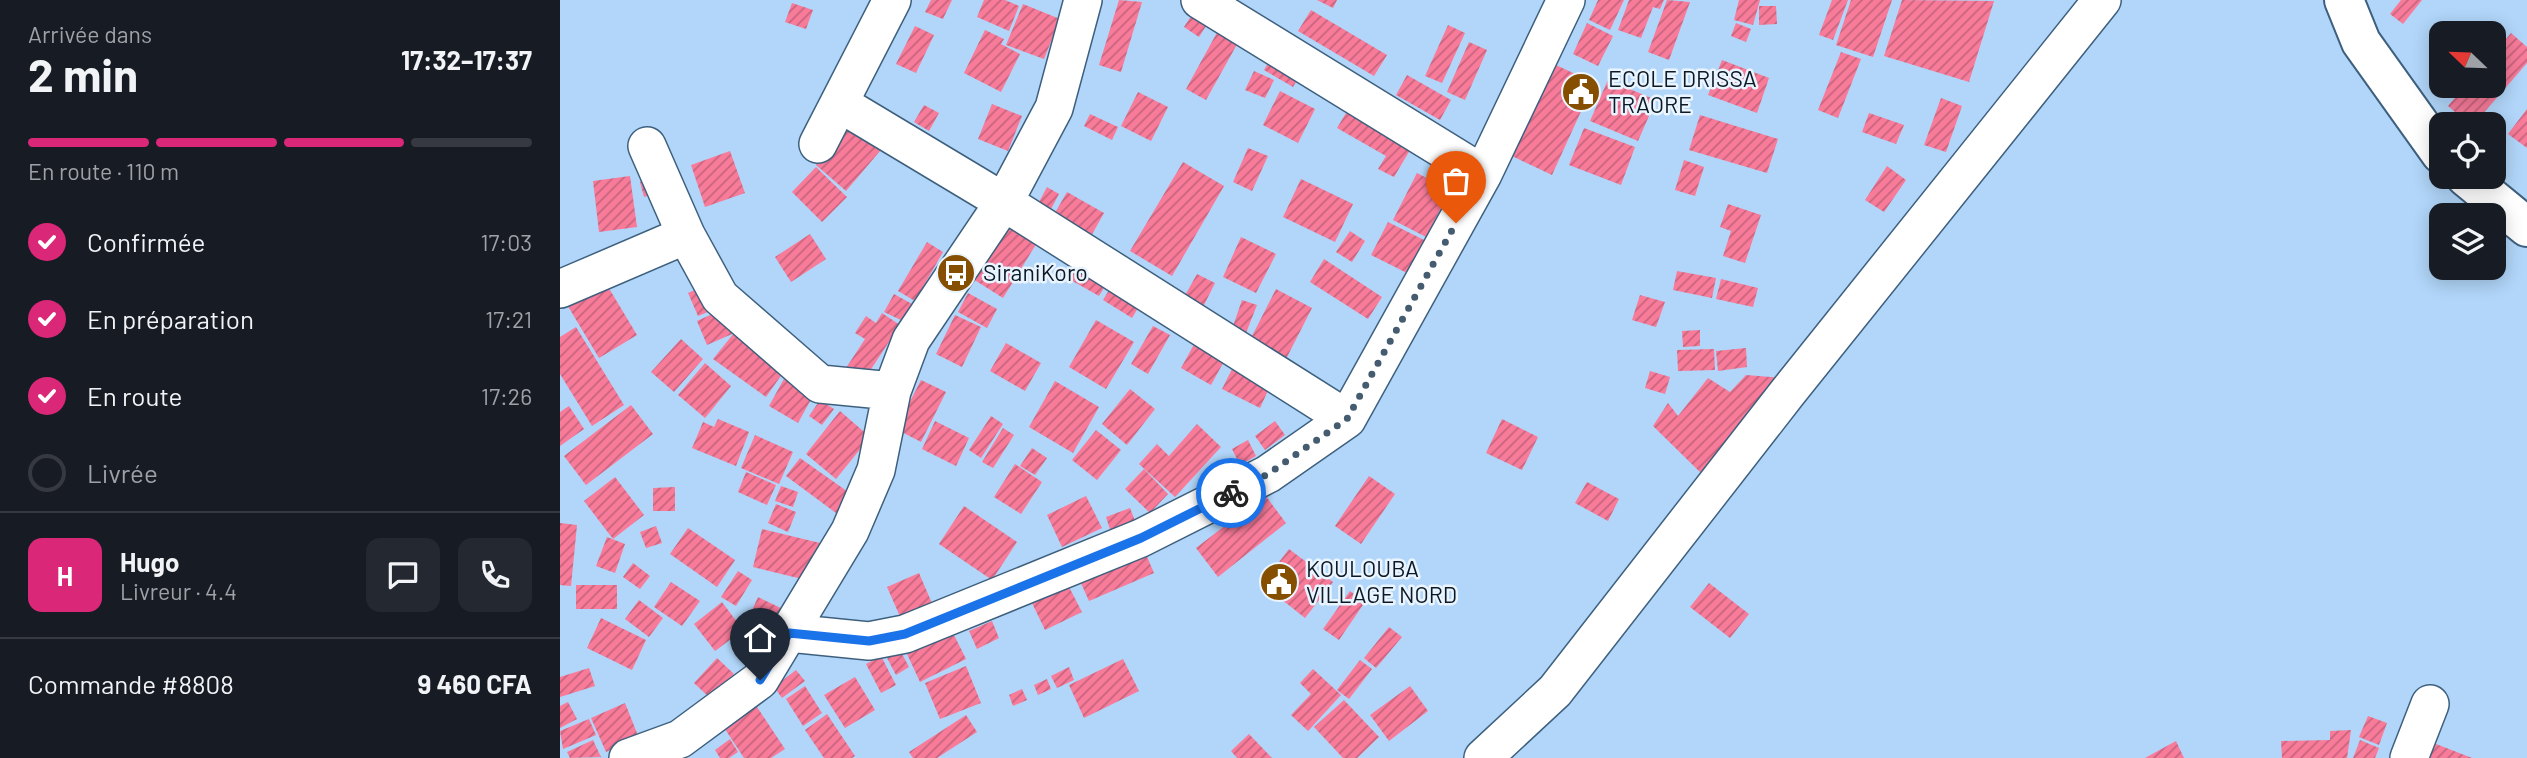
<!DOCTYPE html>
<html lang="fr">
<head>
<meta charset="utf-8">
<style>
  body { margin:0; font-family:Barlow,sans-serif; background:#242831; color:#f1f3f6; height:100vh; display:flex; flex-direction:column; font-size:26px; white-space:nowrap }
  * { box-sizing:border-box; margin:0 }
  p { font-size:23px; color:#9ea1a6 }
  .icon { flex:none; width:38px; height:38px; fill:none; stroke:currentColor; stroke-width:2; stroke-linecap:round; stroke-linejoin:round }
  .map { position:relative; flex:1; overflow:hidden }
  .drawer { display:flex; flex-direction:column; background:#171b24; width:560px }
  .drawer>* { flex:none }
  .needle { width:46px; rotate:293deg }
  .buttons { position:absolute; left:1869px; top:21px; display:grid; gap:14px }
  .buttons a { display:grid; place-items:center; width:77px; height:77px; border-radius:14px; background:#171b24; box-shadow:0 4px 18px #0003; font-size:35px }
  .pin { position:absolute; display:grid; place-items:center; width:60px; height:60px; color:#fff; margin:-72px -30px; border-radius:50% 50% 50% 0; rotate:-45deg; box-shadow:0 0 7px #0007 }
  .pin .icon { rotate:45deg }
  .courier { position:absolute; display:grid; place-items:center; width:70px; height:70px; margin:-35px; border:5px solid #1a73e8; border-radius:50%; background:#fff; color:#222; box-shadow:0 2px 9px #0007 }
  .headline em { font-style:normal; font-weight:700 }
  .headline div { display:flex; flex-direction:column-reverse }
  .headline { display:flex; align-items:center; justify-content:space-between; height:119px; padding:0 28px }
  h1 { font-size:46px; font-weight:700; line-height:52px }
  .bar { display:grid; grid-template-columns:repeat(4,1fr); gap:10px 7px; align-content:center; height:84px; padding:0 28px }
  .bar i { height:9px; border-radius:5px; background:#363941 }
  .bar .current { background:#db2777 }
  .bar p { grid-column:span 4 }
  .line { display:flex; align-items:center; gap:18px; padding:0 28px; border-top:2px solid #363941 }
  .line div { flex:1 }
  .round { display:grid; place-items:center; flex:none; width:74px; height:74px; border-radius:14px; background:#242831 }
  ol { padding:0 28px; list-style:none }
  li { display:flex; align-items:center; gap:21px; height:77px }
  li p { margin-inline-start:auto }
  li .icon { padding:7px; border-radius:50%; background:#db2777; color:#fff; stroke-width:4 }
  li:last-child { color:#9ea1a6 }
  li i { width:38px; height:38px; border:4px solid #363941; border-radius:50% }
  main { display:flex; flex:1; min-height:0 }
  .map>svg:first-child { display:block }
</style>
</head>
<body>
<main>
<section class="drawer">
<div class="headline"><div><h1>2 min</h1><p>Arrivée dans</p></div><em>17:32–17:37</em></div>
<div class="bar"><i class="current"></i><i class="current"></i><i class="current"></i><i></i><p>En route · 110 m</p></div>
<ol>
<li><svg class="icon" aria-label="check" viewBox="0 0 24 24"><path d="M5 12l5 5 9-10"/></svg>Confirmée<p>17:03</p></li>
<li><svg class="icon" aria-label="check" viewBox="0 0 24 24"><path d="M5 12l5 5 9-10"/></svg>En préparation<p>17:21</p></li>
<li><svg class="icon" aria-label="check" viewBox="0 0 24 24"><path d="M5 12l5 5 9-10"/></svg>En route<p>17:26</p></li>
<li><i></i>Livrée</li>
</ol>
<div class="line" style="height:126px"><b class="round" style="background:#db2777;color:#fff">H</b><div><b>Hugo</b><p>Livreur · 4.4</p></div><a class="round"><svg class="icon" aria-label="chat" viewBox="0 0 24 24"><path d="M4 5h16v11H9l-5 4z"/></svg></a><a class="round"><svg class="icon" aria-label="phone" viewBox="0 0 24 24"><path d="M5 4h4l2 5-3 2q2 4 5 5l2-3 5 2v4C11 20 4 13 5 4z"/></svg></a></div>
<div class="line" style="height:91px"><div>Commande #8808</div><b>9 460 CFA</b></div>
</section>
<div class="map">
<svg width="1967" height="758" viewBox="0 0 1967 758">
  <defs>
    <pattern id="building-hatch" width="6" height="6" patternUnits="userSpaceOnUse" patternTransform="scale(1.75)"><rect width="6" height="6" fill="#f87b9a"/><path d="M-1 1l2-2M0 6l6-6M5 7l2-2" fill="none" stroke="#c7647d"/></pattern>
  </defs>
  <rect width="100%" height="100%" fill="#b1d6f9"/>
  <!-- building -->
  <path fill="url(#building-hatch)" d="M371 0H392L383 19 365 12Z
    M424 0H445L459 6 449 31 417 17Z
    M559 0 582 2 561 72 539 65Z
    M757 0H777L773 8Z
    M1038 0H1064L1050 30 1029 20Z
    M1069 0H1104L1100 9 1093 7 1081 38 1058 30Z
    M1107 0 1130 2 1109 60 1088 52Z
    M1179 0H1200L1193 25 1174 20Z
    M1272 0H1288L1273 40 1259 35Z
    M1291 0H1332L1313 57 1276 45Z
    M1342 0 1434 1 1409 82 1324 56Z
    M1841 0H1862L1843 24 1830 14Z
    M640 2 655 12 639 37 624 27Z
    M232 3 253 10 246 29 225 22Z
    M463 4 500 19 484 59 446 45Z
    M1199 6H1216L1217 24 1199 25Z
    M751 10 827 55 814 76 738 31Z
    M665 18 685 30 646 100 626 89Z
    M1027 23 1053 36 1038 66 1013 54Z
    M1176 23 1191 29 1186 42 1171 36Z
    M888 25 905 33 882 83 865 76Z
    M355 26 374 35 356 73 336 64Z
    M425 30 444 39 441 44 460 54 441 92 404 73Z
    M1951 33 1967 47V63L1914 124H1909L1888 106 1905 86H1934V53Z
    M909 42 927 50 905 100 887 92Z
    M715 51 744 68 733 87 704 70Z
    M1281 52 1301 59 1278 118 1258 110Z
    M1162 60 1209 78 1197 113 1148 95Z
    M994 64 1034 83 992 175 952 156Z
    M694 71 714 80 705 98 685 90Z
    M847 75 891 100 880 120 836 95Z
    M1048 80 1096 100 1078 141 1030 121Z
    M720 91 755 109 738 143 703 125Z
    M578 92 608 107 591 141 561 126Z
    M1381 98 1402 106 1386 152 1364 145Z
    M432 104 462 116 448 151 418 139Z
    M364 105 379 113 369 131 354 122Z
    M789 108 853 145 834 177 818 169 826 156 777 128Z
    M1967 109V148L1948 134Z
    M1309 113 1344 125 1336 144 1302 132Z
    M530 114 558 127 552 140 524 126Z
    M1140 115 1218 139 1207 173 1129 150Z
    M290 125 320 151 286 191 256 165Z
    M1024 128 1075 147 1061 185 1009 165Z
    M688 148 708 156 692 191 673 182Z
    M170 151 185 193 145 207 131 165Z
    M1124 160 1144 167 1135 196 1115 190Z
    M623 162 664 186 612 276 570 251Z
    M1327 166 1346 180 1324 212 1305 200Z
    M256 167 287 197 262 222 232 192Z
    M857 173 890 190 866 237 833 220Z
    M70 176 77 227 39 232 33 181Z
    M94 178 98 192 84 197 80 182Z
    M741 179 793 204 775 242 723 217Z
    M487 187 499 194 491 209 479 202Z
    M507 192 544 213 530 238 492 218Z
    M1168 204 1201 215 1185 263 1163 256 1171 231 1160 227Z
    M453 214 483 233 443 298 413 279Z
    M828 222 866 241 849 274 811 255Z
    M790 231 805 241 792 262 776 252Z
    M250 234 266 259 231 282 215 257Z
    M681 237 716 254 696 293 663 277Z
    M367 242 383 252 355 301 338 291Z
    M521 259 551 276 539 296 509 279Z
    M764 259 822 297 808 319 750 282Z
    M1117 271 1156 278 1152 298 1113 290Z
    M637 274 655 283 642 309 623 299Z
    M41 275 77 335 39 358 3 298Z
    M1161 279 1198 288 1193 307 1156 299Z
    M555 280 584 298 572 318 543 300Z
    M150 283 160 307 138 316 128 293Z
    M716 289 752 308 726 359 690 340Z
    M408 293 437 309 427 328 398 312Z
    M334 294 352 304 343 321 324 312Z
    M1080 295 1105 302 1096 327 1072 320Z
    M682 300 697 305 686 333 672 329Z
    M161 310 172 334 147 345 137 321Z
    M322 313 340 325 304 380 286 368 305 339 295 333 306 316 316 323Z
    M395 315 421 327 402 367 376 354Z
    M536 320 574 342 546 389 509 367Z
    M593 326 610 335 588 374 571 364Z
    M16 327 64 405 32 426 0 374V337Z
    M1140 330V346L1123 347 1122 331Z
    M174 333 225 370 206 397 153 359Z
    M121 339 143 359 114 392 91 372Z
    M637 339 667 356 651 385 621 368Z
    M446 343 481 363 465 391 430 371Z
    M1186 348 1187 367 1158 371 1156 351Z
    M1154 349 1155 370 1118 371 1117 350Z
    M145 363 171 386 145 418 118 395Z
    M674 365 711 384 700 408 662 389Z
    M1090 371 1110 377 1105 394 1085 388Z
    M1186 375 1224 378 1146 478 1093 426 1108 403 1118 416 1148 378 1170 392Z
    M225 377 254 394 238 423 209 406Z
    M361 380 386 392 361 442 336 429Z
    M495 381 539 407 513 453 469 427Z
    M570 389 595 409 567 445 542 424Z
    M260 400 274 409 262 425 249 416Z
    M71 405 93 434 26 485 4 456Z
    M9 406 24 429 0 446V412Z
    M280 411 310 437 276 479 246 454Z
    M431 416 443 424 421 458 409 450Z
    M158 419 189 432 176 466 132 448 143 422 154 427Z
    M942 419 978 437 962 470 926 453Z
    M375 421 409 438 396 466 362 449Z
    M715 421 725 435 705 450 695 436Z
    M637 424 661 447 615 497 579 464 597 444 609 456Z
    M443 428 454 435 433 468 422 462Z
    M536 430 561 450 537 480 512 460Z
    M195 435 233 452 219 484 181 468Z
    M688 440 696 456 680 465 672 449Z
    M472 448 487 458 475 475 460 466Z
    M240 458 291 494 276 513 226 476Z
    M455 464 482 482 461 514 434 497Z
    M584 469 608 494 590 513 565 489Z
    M186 472 216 485 207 505 178 492Z
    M809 476 835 494 801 544 775 526Z
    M55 477 84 515 53 539 24 501Z
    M1027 482 1059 499 1048 521 1015 503Z
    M221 486 238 492 233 507 215 501Z
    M115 487V511H93V488Z
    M705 495 726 523 658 577 636 548Z
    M526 496 542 528 502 547 487 515Z
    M216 504 236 512 228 532 208 523Z
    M404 506 457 542 432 580 379 544Z
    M570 508 577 526 552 536 546 517Z
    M0 523 17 525 11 586 0 585Z
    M96 526 102 543 86 548 80 532Z
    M128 528 175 560 157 587 110 554Z
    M202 529 260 543 250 581 193 567Z
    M47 537 65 544 55 573 36 566Z
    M729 549 773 582 745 618 702 584Z
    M585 552 594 573 529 601 520 581Z
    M73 563 90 576 80 589 63 577Z
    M178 571 192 580 176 606 161 597Z
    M359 573 374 608 342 621 327 587Z
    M111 582 140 601 122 626 94 607Z
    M1149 583 1189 614 1170 638 1130 607Z
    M16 585H57V609H16Z
    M508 585 522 612 485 630 472 603Z
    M790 591 805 602 779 640 763 629Z
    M198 597 231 613 219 639 186 624Z
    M79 600 103 618 89 637 65 619Z
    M162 602 183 630 155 651 134 624Z
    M41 618 86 640 72 670 27 648Z
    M432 621 439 638 417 649 409 631Z
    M829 627 842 637 816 668 804 658Z
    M392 631 406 659 360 682 347 654Z
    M340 650 349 667 336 675 327 658Z
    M321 656 336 685 321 693 306 664Z
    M157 658 174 674 150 698 134 683Z
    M563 659 579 691 524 718 509 685Z
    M800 660 812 669 789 699 777 690Z
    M406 666 421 703 380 719 365 683Z
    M509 667 514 680 497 688 491 676Z
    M29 668 35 686 0 697V677Z
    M753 669 781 695 748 731 731 715 751 694 740 683Z
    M236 670 245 681 222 698 214 687Z
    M295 677 315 710 285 728 264 695Z
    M487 679 491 689 478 695 474 685Z
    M245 686 262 713 243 726 226 699Z
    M850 686 868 711 829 741 810 715Z
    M462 689 467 700 453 706 449 695Z
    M784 700 819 737 797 758H783L754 727Z
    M193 701 225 749 211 758H184L161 723Z
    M8 702 17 719 0 728V706Z
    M65 703 79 738 46 752 31 718Z
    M267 714 295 756 292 758H264L245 730Z
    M406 715 417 732 377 758H353L349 752Z
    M1808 716 1827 723 1819 745 1799 737Z
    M29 719 36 735 3 749 0 731Z
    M1791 730 1787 758H1722L1721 741 1770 740V731Z
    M689 734 712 758H677L671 751Z
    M170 739 178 752 169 758H160L155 750Z
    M33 740 41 757 10 758 7 752Z
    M1800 740 1819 748 1815 758H1793Z
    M1616 741 1624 758H1585Z
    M1871 742 1912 758H1864Z"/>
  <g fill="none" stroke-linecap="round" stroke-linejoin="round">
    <defs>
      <path id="street" d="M640 0 923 174
        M279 103 444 202 787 419
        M258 144 332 0
        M87 146 126 235 160 297 260 384 332 391
        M0 289 126 235
        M229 633 309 641 345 634 581 538 708 474 787 419 923 174 1006 0
        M68 758 120 739 200 680 290 531 316 470 332 391 351 340 444 202 494 108 523 0
        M923 758 995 691 1228 392 1542 0
        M1849 758 1870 704"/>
      <path id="secondary" d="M1784 0 1801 42 1881 154
        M1906 177 1967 227"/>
    </defs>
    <!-- street casing -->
    <use href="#street" stroke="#3e607e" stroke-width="40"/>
    <!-- secondary casing -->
    <use href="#secondary" stroke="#3e607e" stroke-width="42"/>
    <!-- street -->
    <use href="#street" stroke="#fff" stroke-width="37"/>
    <!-- secondary -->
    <use href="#secondary" stroke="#fff" stroke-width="38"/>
  </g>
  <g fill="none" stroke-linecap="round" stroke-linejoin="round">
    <!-- done -->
    <path stroke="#455b70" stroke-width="7" stroke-dasharray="0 12.6" d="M671 493 708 474 787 419 896 223"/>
    <!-- route -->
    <path stroke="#1a73e8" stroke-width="9" d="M200 680 229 633 309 641 345 634 581 538 671 493"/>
  </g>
  <!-- icons -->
  <defs>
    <symbol id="civic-disc" viewBox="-11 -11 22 22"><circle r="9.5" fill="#864f00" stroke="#e9f4ff"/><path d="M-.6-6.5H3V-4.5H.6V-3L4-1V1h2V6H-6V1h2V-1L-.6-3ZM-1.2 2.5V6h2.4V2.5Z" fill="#fff"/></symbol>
    <symbol id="bus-disc" viewBox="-11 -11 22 22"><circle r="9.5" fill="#864f00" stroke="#e9f4ff"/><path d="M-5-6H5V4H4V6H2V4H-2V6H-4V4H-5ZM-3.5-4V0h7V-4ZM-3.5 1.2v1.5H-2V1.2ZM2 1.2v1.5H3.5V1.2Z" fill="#fff"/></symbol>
  </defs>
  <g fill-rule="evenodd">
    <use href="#civic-disc" x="999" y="70" width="44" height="44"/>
    <use href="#bus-disc" x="374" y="251" width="44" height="44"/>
    <use href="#civic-disc" x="697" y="560" width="44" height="44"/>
  </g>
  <g text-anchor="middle" stroke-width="5" stroke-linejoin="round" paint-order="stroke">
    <!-- poi labels -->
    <g font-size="23" fill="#0b1926" stroke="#e9f4ff" text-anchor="start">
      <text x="1048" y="87">ECOLE DRISSA<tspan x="1048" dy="26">TRAORE</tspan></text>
      <text x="423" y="281">SiraniKoro</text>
      <text x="746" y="577">KOULOUBA<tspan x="746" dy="26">VILLAGE NORD</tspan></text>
    </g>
  </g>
</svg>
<div class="buttons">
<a><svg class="needle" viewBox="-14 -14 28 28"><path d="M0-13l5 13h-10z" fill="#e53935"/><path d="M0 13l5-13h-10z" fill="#9ea1a6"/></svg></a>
<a><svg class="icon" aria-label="locate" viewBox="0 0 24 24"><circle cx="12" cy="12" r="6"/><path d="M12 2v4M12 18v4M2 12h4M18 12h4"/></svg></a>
<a><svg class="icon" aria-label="layers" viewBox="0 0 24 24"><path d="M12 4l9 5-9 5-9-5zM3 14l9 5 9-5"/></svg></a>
</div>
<div class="pin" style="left:896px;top:223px;background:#ea580c"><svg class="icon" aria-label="bag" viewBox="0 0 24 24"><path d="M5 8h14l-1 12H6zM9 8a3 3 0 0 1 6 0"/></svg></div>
<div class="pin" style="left:200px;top:680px;background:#1f2937"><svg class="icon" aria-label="home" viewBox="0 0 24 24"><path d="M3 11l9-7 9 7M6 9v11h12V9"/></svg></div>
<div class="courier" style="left:671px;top:493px"><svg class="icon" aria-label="bike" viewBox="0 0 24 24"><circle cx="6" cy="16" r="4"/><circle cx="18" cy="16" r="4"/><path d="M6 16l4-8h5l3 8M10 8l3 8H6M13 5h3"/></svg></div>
</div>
</main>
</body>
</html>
